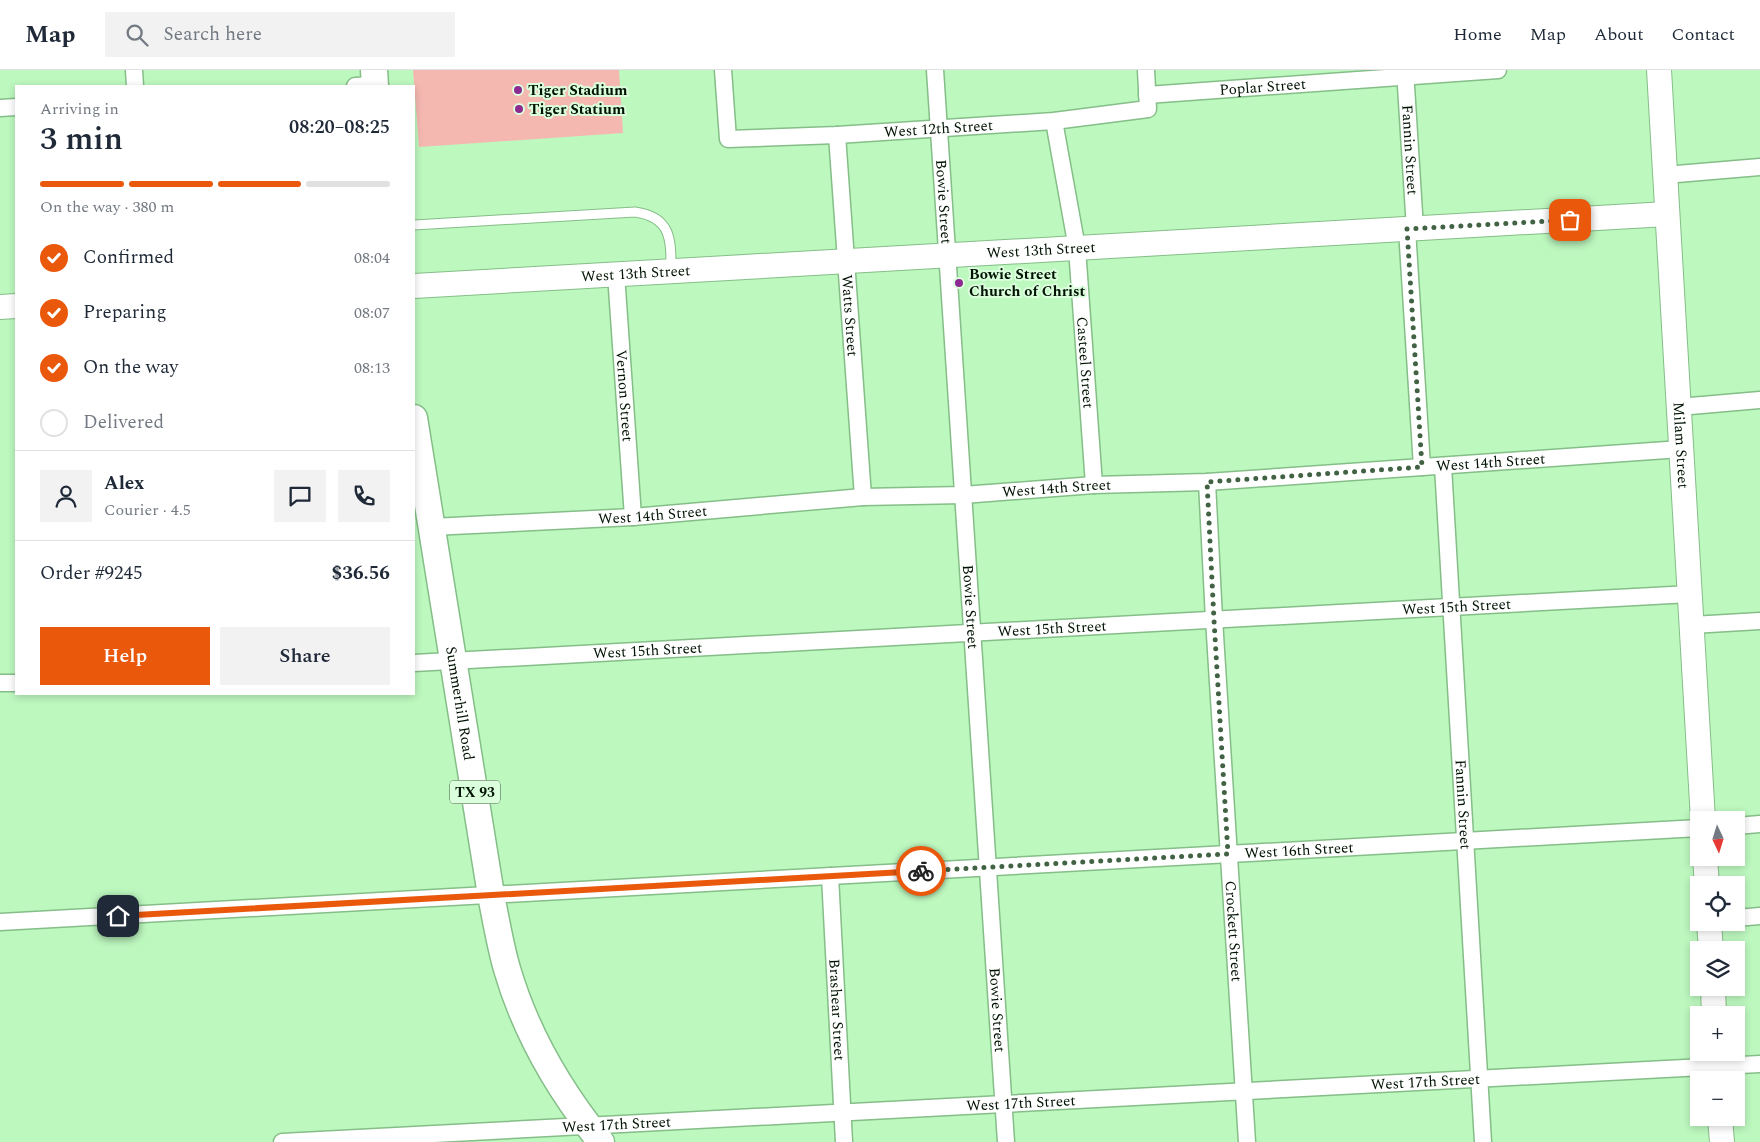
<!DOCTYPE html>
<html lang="en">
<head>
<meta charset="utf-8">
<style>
  body { margin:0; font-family:Spectral,serif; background:#f2f2f3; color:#1f2937; height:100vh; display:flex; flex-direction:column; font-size:19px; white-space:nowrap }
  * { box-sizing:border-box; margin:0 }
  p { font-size:16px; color:#747a83 }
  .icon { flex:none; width:28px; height:28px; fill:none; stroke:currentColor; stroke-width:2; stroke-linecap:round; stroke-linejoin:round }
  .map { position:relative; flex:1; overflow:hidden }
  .side { position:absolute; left:15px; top:15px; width:400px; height:610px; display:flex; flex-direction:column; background:#fff; border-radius:0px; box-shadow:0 2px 8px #0003 }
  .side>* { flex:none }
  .needle { width:32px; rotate:176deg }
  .controls { position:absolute; left:1690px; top:741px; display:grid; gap:10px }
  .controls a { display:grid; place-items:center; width:55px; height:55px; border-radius:0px; background:#fff; box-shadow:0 2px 8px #0003; font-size:25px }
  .pin { position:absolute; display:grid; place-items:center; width:42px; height:42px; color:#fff; margin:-21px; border-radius:10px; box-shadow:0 2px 8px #0006 }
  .courier { position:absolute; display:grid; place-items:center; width:50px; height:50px; margin:-25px; border:4px solid #ea580c; border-radius:50%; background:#fff; color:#222; box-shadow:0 1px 6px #0007 }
  .overview em { font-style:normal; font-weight:600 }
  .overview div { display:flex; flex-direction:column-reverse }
  .overview { display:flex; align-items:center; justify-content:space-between; height:85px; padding:0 25px }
  h1 { font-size:32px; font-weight:600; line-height:38px }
  .bar { display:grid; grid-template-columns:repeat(4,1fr); gap:8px 5px; align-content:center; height:60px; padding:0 25px }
  .bar i { height:6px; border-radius:4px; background:#e0e1e3 }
  .bar .active { background:#ea580c }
  .bar p { grid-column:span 4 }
  .line { display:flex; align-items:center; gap:12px; padding:0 25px; border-top:1px solid #e0e1e3 }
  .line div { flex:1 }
  .round { display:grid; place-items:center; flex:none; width:52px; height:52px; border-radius:0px; background:#f2f2f3 }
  ol { padding:0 25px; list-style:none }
  li { display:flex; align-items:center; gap:15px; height:55px }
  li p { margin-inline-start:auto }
  li .icon { padding:5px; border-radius:50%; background:#ea580c; color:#fff; stroke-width:4 }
  li:last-child { color:#747a83 }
  li i { width:28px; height:28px; border:2px solid #e0e1e3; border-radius:50% }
  .cta { display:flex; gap:10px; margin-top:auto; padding:10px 25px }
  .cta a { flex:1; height:58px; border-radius:0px; background:#ea580c; color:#fff; font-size:20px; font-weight:600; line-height:58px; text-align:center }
  .cta a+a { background:#f2f2f3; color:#1f2937 }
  header { display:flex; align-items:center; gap:30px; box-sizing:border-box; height:70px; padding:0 25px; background:#fff; border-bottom:1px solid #e0e1e3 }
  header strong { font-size:24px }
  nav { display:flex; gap:28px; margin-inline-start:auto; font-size:18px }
  .search { width:350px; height:45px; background:#f2f2f3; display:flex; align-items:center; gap:12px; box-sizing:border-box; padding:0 18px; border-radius:0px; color:#747a83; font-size:19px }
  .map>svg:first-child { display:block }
</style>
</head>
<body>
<header>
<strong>Map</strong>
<div class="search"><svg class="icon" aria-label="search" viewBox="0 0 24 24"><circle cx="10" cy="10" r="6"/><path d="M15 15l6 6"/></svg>Search here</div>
<nav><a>Home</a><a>Map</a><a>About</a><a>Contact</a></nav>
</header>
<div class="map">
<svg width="1760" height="1072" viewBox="0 0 1760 1072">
  <rect width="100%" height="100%" fill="#bdf8bf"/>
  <!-- green -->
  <path fill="#f5b8b1" d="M413 0H619L623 63 419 77Z"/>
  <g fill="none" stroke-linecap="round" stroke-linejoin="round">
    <defs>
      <path id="lane" d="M414 155 635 142C671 147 671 169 671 199"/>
      <g id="street">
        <path d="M134 0 135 16"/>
        <path id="s1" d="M723 0 728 69 837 65 1054 51 1148 39 1146 0"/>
        <path id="s2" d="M935 0 1006 1072"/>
        <path id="s3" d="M1405 0 1415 159"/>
        <path d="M355 16 375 15"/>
        <path id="s4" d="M1147 25 1498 0"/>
        <path d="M0 38 16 37"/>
        <path id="s5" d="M1054 51 1077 178 1094 415"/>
        <path id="s6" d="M837 65 863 427"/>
        <path d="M1665 105 1760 97"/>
        <path d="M1407 159 1422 397"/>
        <path id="s7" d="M616 204 633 447"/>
        <path d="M1679 337 1760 330"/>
        <path id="s8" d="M1443 396 1483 1072"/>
        <path id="s9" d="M1207 412 1214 549 1247 1072"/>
        <path id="s10" d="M432 457 633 447 863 427 963 425 1094 415 1207 412 1681 379"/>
        <path d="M1692 555 1760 551"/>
        <path id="s11" d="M414 593 1690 524"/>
        <path d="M0 613H16"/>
        <path d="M1736 756 1760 754"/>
        <path id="s12" d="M830 806 844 1072"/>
        <path d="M1736 848 1760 846"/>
        <path id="s13" d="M0 852 1699 758"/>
        <path id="s14" d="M282 1072 1760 994"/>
      </g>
      <g id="secondary">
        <path id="s15" d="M1659 0 1703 750"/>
        <path id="s16" d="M414 216 1667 144"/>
        <path d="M0 237 16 236"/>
        <path d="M1705 788 1707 815"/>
        <path d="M1709 852 1711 880"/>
        <path d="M1713 918 1714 945"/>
        <path d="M1717 982 1718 1010"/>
        <path d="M1720 1048 1722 1072"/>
      </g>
      <g id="primary">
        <path d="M374 0 375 16"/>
        <path id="s17" d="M414 348 491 825C496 850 500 875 507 899 526 964 559 1020 601 1072"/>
      </g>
    </defs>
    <!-- lane casing -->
    <use href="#lane" stroke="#85be88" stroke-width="11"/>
    <!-- street casing -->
    <use href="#street" stroke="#85be88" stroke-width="19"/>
    <!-- secondary casing -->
    <use href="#secondary" stroke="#85be88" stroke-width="26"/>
    <!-- primary casing -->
    <use href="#primary" stroke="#85be88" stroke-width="29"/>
    <!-- lane -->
    <use href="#lane" stroke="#fff" stroke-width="9"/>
    <!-- street -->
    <use href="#street" stroke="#fff" stroke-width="16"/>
    <!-- secondary -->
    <use href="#secondary" stroke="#fff" stroke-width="24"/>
    <!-- primary -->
    <use href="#primary" stroke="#fff" stroke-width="26"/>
  </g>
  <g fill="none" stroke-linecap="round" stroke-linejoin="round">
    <!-- done -->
    <path stroke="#426244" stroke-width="5" stroke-dasharray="0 9" d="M921 801 1228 784 1214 550 1207 412 1422 397 1407 159 1570 150"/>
    <!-- route -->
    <path stroke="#ea580c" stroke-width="6" d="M118 846 921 801"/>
  </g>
  <!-- markers -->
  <g fill="#8c2a92" stroke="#dbffdc" stroke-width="2">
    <circle cx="518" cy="20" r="5"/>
    <circle cx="519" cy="39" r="5"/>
    <circle cx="959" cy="213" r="5"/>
  </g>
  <g text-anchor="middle" stroke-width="4" stroke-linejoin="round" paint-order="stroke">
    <!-- shield labels -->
    <rect fill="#dbffdc" stroke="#425943" stroke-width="1" x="450" y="710.5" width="50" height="23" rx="4"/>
    <g font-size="14" font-weight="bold" fill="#001202">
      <text x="475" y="727">TX 93</text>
    </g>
    <!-- street labels -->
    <g font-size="15" fill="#001202" stroke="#dbffdc">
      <text dy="5" stroke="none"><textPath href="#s4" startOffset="116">Poplar Street</textPath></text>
      <text dy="5" stroke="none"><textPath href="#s1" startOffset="280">West 12th Street</textPath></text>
      <text dy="5" stroke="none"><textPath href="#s3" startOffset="80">Fannin Street</textPath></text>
      <text dy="5" stroke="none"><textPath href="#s2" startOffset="132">Bowie Street</textPath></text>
      <text dy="5" stroke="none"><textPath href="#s16" startOffset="628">West 13th Street</textPath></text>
      <text dy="5" stroke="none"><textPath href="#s16" startOffset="222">West 13th Street</textPath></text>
      <text dy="5" stroke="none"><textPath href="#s6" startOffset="181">Watts Street</textPath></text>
      <text dy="5" stroke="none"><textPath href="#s5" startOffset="244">Casteel Street</textPath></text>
      <text dy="5" stroke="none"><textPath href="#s7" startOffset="122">Vernon Street</textPath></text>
      <text dy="5" stroke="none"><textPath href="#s15" startOffset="376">Milam Street</textPath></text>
      <text dy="5" stroke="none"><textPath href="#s10" startOffset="1061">West 14th Street</textPath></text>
      <text dy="5" stroke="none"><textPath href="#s10" startOffset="626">West 14th Street</textPath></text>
      <text dy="5" stroke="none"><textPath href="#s10" startOffset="221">West 14th Street</textPath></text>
      <text dy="5" stroke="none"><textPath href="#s2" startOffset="538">Bowie Street</textPath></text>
      <text dy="5" stroke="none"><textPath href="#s11" startOffset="1044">West 15th Street</textPath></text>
      <text dy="5" stroke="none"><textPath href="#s11" startOffset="639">West 15th Street</textPath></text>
      <text dy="5" stroke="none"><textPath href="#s11" startOffset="234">West 15th Street</textPath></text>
      <text dy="5" stroke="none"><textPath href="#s17" startOffset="289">Summerhill Road</textPath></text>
      <text dy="5" stroke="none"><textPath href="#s8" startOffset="339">Fannin Street</textPath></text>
      <text dy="5" stroke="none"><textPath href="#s13" startOffset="1301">West 16th Street</textPath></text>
      <text dy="5" stroke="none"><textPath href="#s9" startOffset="450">Crockett Street</textPath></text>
      <text dy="5" stroke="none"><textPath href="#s12" startOffset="134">Brashear Street</textPath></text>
      <text dy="5" stroke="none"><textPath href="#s2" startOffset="942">Bowie Street</textPath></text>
      <text dy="5" stroke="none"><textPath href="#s14" startOffset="1145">West 17th Street</textPath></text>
      <text dy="5" stroke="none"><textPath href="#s14" startOffset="740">West 17th Street</textPath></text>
      <text dy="5" stroke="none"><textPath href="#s14" startOffset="335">West 17th Street</textPath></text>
    </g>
    <!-- poi labels -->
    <g font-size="15" font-weight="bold" fill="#001202" stroke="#dbffdc" text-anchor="start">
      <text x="528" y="25">Tiger Stadium</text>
      <text x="529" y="44">Tiger Statium</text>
      <text x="969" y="209">Bowie Street<tspan x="969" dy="17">Church of Christ</tspan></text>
    </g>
  </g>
</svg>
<div class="controls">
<a><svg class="needle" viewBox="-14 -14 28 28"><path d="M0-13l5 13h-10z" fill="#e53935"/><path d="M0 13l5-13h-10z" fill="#747a83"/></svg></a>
<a><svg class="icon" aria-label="locate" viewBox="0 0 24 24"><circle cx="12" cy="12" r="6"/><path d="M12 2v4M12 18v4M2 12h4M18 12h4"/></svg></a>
<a><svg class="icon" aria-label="layers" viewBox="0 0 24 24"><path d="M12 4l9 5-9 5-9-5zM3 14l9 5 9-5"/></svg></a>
<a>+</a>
<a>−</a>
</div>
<div class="pin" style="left:1570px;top:150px;background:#ea580c"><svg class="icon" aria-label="bag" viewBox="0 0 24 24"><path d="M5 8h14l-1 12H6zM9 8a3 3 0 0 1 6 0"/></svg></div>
<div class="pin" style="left:118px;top:846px;background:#1f2937"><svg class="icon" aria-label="home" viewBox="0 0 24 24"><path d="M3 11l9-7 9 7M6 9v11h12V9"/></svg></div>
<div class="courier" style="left:921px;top:801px"><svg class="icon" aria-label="bike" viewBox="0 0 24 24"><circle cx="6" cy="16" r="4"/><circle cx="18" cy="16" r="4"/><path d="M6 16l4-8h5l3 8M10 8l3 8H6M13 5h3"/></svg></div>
<section class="side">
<div class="overview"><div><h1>3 min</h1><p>Arriving in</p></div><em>08:20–08:25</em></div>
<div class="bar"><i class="active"></i><i class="active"></i><i class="active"></i><i></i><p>On the way · 380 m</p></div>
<ol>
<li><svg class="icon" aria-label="check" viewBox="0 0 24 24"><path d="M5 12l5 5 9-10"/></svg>Confirmed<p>08:04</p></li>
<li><svg class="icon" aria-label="check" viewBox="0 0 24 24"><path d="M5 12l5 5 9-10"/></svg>Preparing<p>08:07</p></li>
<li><svg class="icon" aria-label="check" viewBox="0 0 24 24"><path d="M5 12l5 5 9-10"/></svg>On the way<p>08:13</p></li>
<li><i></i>Delivered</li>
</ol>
<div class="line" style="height:90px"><a class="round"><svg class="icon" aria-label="person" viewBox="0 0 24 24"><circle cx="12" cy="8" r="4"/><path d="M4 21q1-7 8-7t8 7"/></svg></a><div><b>Alex</b><p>Courier · 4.5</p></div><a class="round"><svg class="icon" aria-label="chat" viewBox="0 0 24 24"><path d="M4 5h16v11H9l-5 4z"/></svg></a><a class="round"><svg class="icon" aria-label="phone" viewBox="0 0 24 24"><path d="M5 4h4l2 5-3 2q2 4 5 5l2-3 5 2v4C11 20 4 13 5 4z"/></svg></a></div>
<div class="line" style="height:65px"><div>Order #9245</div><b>$36.56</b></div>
<div class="cta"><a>Help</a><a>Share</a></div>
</section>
</div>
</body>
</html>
